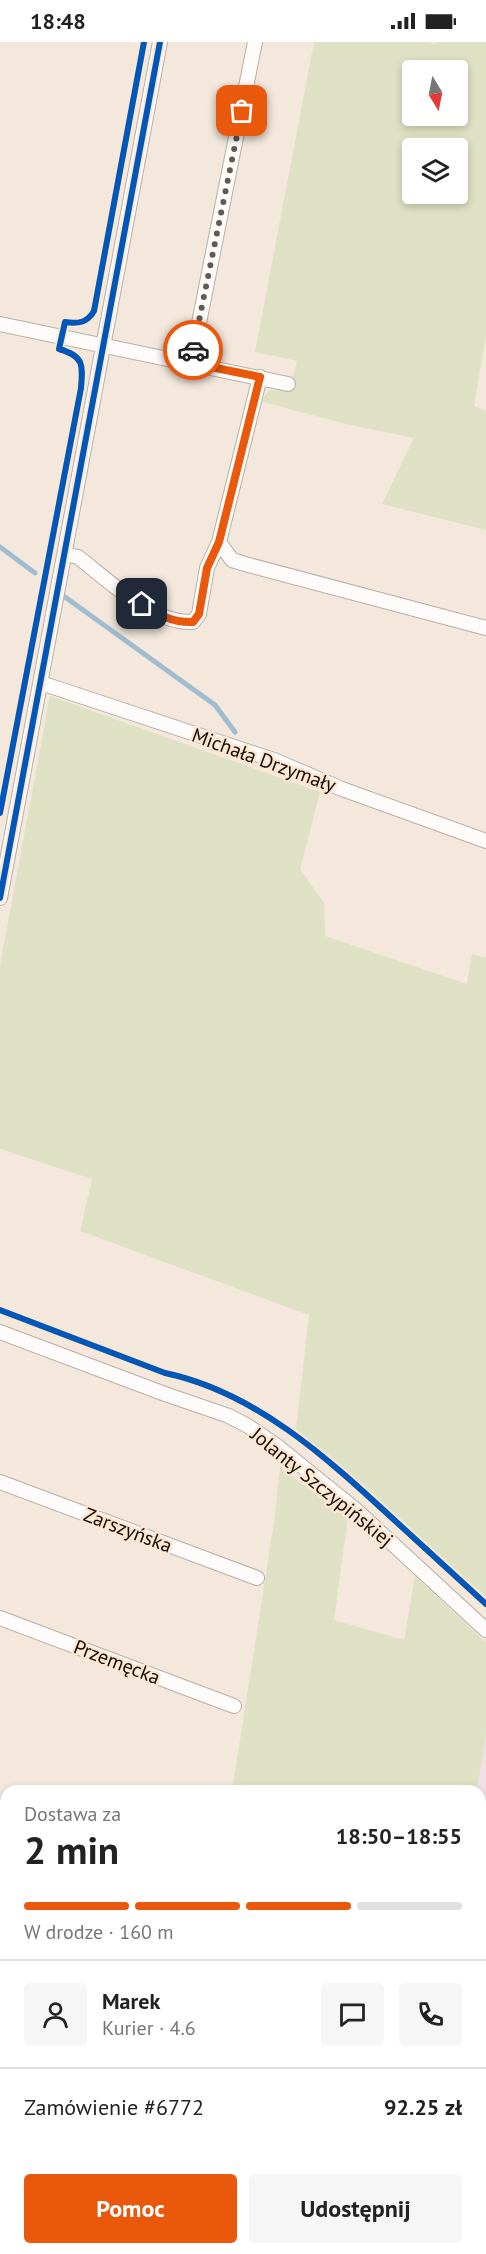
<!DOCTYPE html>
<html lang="pl">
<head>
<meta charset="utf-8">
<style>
  body { margin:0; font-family:"PT Sans",sans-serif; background:#f6f6f6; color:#222; height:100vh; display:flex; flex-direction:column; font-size:22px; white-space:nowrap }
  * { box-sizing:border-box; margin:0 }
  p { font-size:20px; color:#767676 }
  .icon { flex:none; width:33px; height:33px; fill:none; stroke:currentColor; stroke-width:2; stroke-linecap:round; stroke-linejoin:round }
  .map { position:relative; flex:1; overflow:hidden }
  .details { position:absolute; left:0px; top:1743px; width:486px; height:470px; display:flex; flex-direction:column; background:#fff; border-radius:18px 18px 0 0; box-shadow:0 3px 9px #0003 }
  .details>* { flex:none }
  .needle { width:39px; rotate:170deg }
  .fabs { position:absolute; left:402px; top:18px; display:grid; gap:12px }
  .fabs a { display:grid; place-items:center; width:66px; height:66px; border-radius:6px; background:#fff; box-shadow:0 3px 9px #0003; font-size:30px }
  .pin { position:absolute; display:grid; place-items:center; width:51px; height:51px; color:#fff; margin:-26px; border-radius:12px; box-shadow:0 3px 9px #0006 }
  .courier { position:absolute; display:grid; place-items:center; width:60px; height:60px; margin:-30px; border:4px solid #ea580c; border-radius:50%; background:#fff; color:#222; box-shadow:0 2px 8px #0007 }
  .summary em { font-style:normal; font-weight:600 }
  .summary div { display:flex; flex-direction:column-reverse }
  .summary { display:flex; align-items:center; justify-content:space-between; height:102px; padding:0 24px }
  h1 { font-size:39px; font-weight:600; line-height:45px }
  .bar { display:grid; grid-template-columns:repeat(4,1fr); gap:9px 6px; align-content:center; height:72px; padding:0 24px }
  .bar i { height:8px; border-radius:4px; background:#e0e0e0 }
  .bar .selected { background:#ea580c }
  .bar p { grid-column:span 4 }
  .line { display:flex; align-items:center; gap:15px; padding:0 24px; border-top:2px solid #e0e0e0 }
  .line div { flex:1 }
  .round { display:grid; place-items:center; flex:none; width:63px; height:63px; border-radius:6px; background:#f6f6f6 }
  .cta { display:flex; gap:12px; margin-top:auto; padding:12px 24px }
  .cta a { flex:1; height:69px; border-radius:6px; background:#ea580c; color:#fff; font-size:24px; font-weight:600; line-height:69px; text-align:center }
  .cta a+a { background:#f6f6f6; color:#222 }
  .status { display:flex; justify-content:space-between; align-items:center; height:42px; padding:0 30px; background:#fff; direction:ltr }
  .status svg { height:16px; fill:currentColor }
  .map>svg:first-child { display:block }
</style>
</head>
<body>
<div class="status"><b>18:48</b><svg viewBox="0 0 49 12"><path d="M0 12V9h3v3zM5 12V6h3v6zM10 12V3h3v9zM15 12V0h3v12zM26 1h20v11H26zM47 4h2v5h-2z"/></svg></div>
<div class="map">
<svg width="486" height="2212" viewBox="0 0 486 2212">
  <rect width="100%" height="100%" fill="#f4e8dc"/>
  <!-- commercial -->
  <path fill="#efe1e6" d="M486 1691V1795H480V1749H477Z
    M0 1785H6V2001L0 1993Z
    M486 1995V2044H480V2000Z"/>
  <!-- green -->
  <path fill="#dee1c3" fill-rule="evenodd" d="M314 0H424L435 2 436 0H486V293L474 364 486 369V488L382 462 414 396 350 383 263 360C265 344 278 347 290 349L297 319 255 310ZM412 28H458V74H412ZM412 106H458V152H412Z
    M50 654 320 750 300 827 324 861 325 894 467 942 472 912 486 916V1556L373 1452 296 1387 309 1273 80 1189 92 1137 0 1107V923Z
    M280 1426 348 1475 334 1578 404 1598 415 1534 486 1601V1691L477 1749H232L275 1474Z
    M480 1795H486V1860L483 1871H486V1899L480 1903Z
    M480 2044H486V2088H480Z
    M42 2206H90V2207L83 2212H35Z"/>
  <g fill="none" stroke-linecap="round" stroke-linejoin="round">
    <!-- stream -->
    <path stroke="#9fbdd0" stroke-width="5" d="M0 505 35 531
      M65 555 215 663 235 690"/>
    <defs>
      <path id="minor" d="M0 282 288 342
        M191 321 255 0
        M219 500 232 518 245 522 486 586
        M65 512 78 515C109 539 153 582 193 580L199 572 207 526 219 500 260 335
        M41 641 274 718 342 747 486 799
        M0 856 160 0
        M0 1290 165 1352 229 1374 248 1384 277 1404 356 1468 486 1588
        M0 1440 257 1536
        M0 1576 234 1664
        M0 1764 6 1765
        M480 2098H486"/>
      <path id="secondary" d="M480 1935 486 1930
        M129 2212 136 2206"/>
    </defs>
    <!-- minor casing -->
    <use href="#minor" stroke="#b8afa6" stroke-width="16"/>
    <!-- secondary casing -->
    <use href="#secondary" stroke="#b8afa6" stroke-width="22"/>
    <!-- minor -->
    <use href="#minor" stroke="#fdfcfa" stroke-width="14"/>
    <!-- secondary -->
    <use href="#secondary" stroke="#fdfcfa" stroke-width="20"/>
    <defs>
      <path id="cycleway" d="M0 771 81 346C83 323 84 314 59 307L65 280C78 282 87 281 94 269L144 0
        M0 856 160 0
        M0 1268 165 1331C255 1350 326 1415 391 1475 423 1504 454 1533 486 1562"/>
    </defs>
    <!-- cycleway casing -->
    <use href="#cycleway" stroke="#fee7d2" stroke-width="10"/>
    <!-- cycleway -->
    <use href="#cycleway" stroke="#0057b8" stroke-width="6"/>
  </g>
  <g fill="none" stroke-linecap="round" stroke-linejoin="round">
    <!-- done -->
    <path stroke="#635a52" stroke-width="6" stroke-dasharray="0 10.8" d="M193 308 242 69"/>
    <!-- route -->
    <path stroke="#ea580c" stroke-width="8" d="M142 562C157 573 175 581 193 580L199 572 207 526 219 500 260 335 191 321 193 308"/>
  </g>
  <g text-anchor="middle" stroke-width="5" stroke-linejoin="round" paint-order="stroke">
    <!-- street labels -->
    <g font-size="20" fill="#150e07" stroke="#fee7d2">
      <text transform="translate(264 718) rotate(20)" y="7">Michała Drzymały</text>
      <text transform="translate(322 1445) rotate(39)" y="7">Jolanty Szczypińskiej</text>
      <text transform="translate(128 1488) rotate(21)" y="7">Zarszyńska</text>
      <text transform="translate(117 1620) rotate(21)" y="7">Przemęcka</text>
    </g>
  </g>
</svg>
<div class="fabs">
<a><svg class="needle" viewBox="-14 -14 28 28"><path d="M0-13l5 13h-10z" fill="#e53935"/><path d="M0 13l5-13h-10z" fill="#767676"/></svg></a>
<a><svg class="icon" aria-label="layers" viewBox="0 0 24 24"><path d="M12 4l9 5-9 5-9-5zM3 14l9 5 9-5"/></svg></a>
</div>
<div class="pin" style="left:242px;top:69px;background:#ea580c"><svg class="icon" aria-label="bag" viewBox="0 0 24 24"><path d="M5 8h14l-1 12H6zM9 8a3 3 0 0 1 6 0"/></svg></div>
<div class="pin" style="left:142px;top:562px;background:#1f2937"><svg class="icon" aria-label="home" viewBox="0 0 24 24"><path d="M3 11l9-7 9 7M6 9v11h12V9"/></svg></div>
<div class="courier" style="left:193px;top:308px"><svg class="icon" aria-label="car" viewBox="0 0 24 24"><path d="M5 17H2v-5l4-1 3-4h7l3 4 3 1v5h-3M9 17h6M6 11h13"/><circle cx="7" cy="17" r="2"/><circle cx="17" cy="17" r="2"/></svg></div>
<section class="details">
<div class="summary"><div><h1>2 min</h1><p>Dostawa za</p></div><em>18:50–18:55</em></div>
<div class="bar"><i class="selected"></i><i class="selected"></i><i class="selected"></i><i></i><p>W drodze · 160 m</p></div>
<div class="line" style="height:108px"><a class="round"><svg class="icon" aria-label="person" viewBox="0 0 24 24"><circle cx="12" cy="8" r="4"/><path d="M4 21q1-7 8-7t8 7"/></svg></a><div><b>Marek</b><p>Kurier · 4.6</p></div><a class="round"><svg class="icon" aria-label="chat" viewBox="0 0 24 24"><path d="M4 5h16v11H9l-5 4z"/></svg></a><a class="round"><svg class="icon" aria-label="phone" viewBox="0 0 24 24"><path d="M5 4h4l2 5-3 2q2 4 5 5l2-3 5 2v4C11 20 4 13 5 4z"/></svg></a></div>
<div class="line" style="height:78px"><div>Zamówienie #6772</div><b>92.25 zł</b></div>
<div class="cta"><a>Pomoc</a><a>Udostępnij</a></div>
</section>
</div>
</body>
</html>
